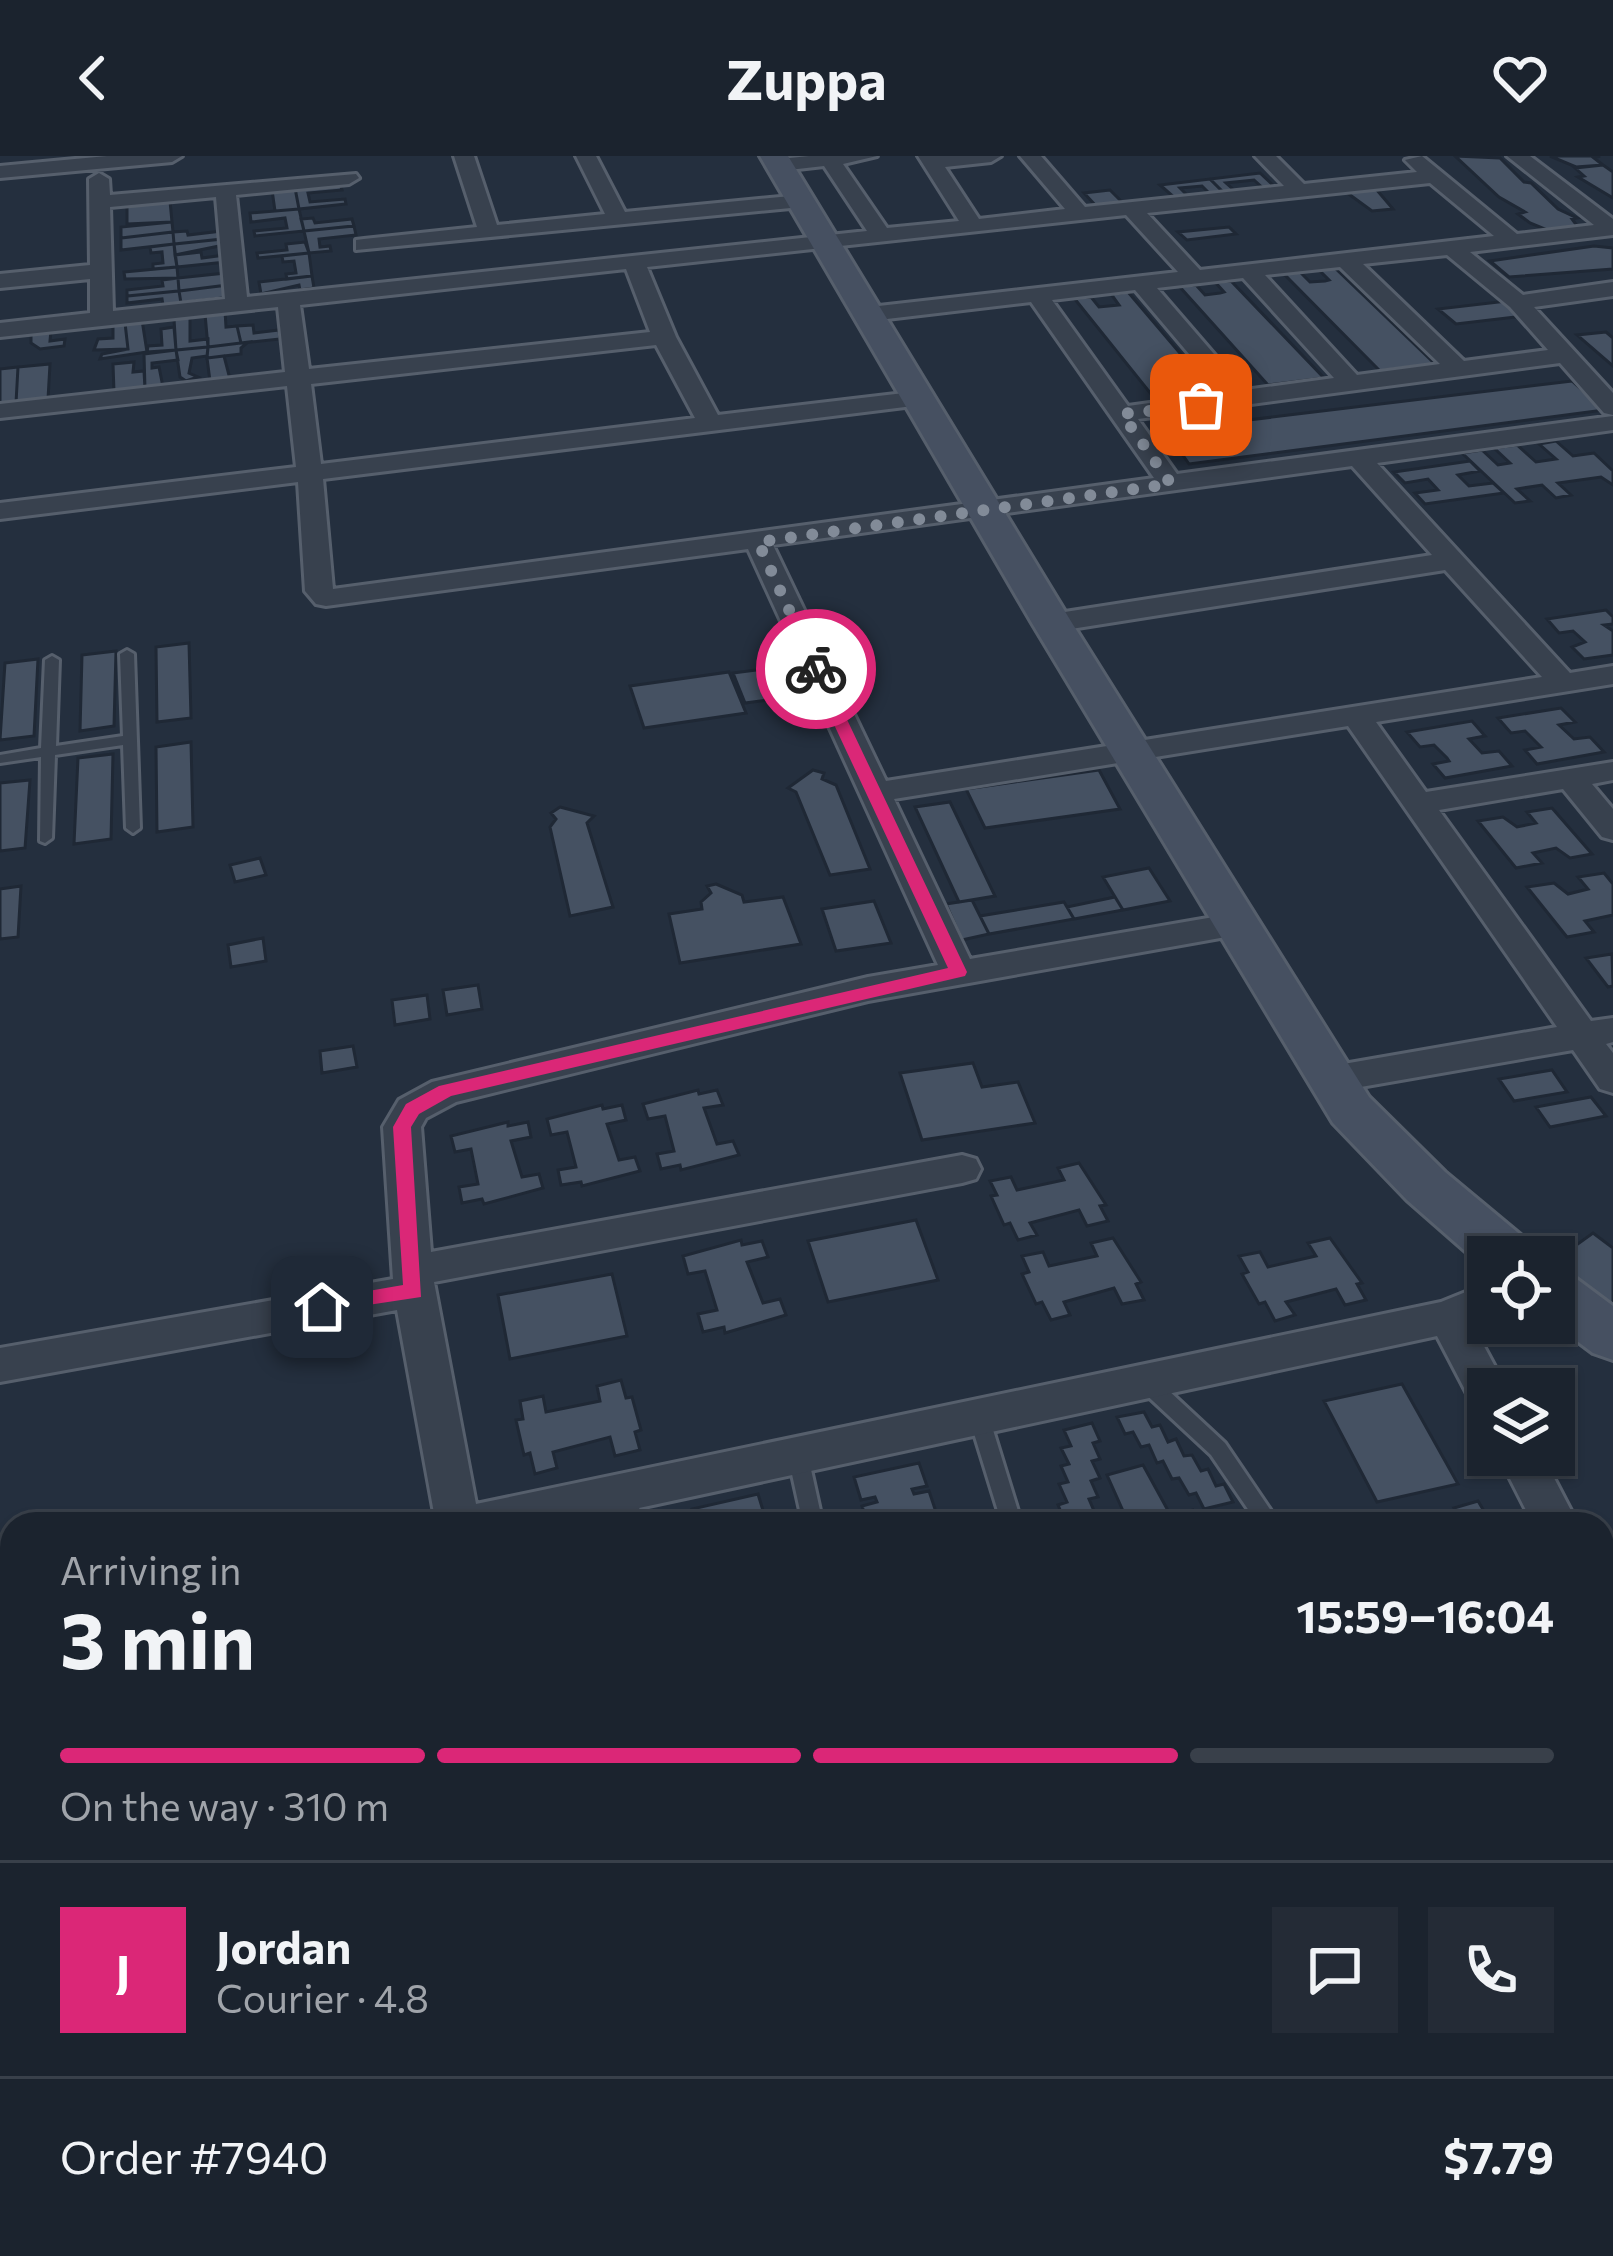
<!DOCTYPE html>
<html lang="en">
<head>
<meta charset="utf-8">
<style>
  body { margin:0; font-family:Commissioner,sans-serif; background:#242b36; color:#f1f3f6; height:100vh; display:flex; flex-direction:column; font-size:45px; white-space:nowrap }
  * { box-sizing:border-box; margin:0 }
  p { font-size:39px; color:#a0a4aa }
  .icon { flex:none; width:66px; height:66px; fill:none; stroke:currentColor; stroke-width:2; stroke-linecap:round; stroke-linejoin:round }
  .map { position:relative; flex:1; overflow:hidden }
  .sheet { position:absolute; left:0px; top:1356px; width:1614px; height:744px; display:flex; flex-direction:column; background:#1b232e; border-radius:36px 36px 0 0; box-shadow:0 3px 9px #0004,0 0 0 3px #39404a }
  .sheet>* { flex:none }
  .controls { position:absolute; left:1467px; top:1080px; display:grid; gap:24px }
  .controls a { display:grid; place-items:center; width:108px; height:108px; border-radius:0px; background:#1b232e; box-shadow:0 3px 9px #0004,0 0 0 3px #39404a; font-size:60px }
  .pin { position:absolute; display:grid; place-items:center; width:102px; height:102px; color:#fff; margin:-51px; border-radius:24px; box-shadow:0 6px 18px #0006 }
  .courier { position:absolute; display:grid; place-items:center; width:120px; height:120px; margin:-60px; border:9px solid #db2777; border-radius:50%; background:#fff; color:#222; box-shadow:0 3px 15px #0007 }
  .overview em { font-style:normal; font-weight:700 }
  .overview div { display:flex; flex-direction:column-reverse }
  .overview { display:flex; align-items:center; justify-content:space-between; height:204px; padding:0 60px }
  h1 { font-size:78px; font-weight:700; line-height:90px }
  .bar { display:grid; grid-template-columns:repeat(4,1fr); gap:18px 12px; align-content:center; height:144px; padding:0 60px }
  .bar i { height:15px; border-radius:9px; background:#39404a }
  .bar .active { background:#db2777 }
  .bar p { grid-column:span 4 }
  .line { display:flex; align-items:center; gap:30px; padding:0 60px; border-top:3px solid #39404a }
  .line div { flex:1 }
  .round { display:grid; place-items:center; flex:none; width:126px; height:126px; border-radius:0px; background:#242b36 }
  header { display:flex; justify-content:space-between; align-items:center; height:156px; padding:0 60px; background:#1b232e; font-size:54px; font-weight:700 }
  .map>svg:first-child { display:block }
</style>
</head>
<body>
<header><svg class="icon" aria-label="back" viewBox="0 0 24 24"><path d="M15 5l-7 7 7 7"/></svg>Zuppa<svg class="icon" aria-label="heart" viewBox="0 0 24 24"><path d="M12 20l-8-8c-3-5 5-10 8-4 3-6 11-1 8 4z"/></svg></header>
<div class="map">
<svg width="1613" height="2100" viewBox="0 0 1613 2100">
  <rect width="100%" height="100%" fill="#242f3e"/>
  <!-- building -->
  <path fill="#455162" stroke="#1f2835" stroke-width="3" d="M1455 0 1500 2 1524 26 1531 27 1558 53 1577 62 1572 63 1578 71 1547 74 1530 67 1518 58 1525 56 1499 41Z
    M1550 0H1600L1594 2 1603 9 1576 11Z
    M1603 9 1613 16V42L1578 21 1584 20 1575 12Z
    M1260 17 1276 32 1264 33 1254 24 1226 27 1235 35 1223 36 1210 23Z
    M1210 23 1223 36 1209 37 1202 30 1180 32 1189 41 1176 43 1160 29Z
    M340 28 342 34 308 37 310 46 345 43 346 48 299 53 295 32Z
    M295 32 299 53 275 55 272 34Z
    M1376 33 1393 53 1372 55 1346 36Z
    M1110 34 1124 48 1097 51 1084 37Z
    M170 45 172 66 127 68V50Z
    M299 53 304 75 255 80 254 75 287 72 285 62 251 66 250 57Z
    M313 62 315 67 352 63 354 70 304 75 301 63Z
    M172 66 173 76 121 82V71Z
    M354 70 356 79 319 83 320 91 330 90 331 95 309 97 304 75Z
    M1229 71 1236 78 1187 84 1178 76Z
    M187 75 188 79 222 75 223 83 174 88 173 76Z
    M173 76 174 88 121 94V82Z
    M223 83 224 89 175 99 174 88Z
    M305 86 309 97 258 102 257 97 287 94 286 88Z
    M174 88 177 111 153 113V108L163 107 162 96 151 97 150 91Z
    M1594 90 1613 92V113L1509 121 1490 105Z
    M201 96 202 102 225 99 226 106 177 111 175 99Z
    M309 97 312 120 287 123 286 118 296 117 294 105 283 106 282 100Z
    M177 111 178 122 125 123 124 116Z
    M1335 112 1435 208 1380 215 1284 118 1300 116 1310 126 1325 125 1329 124 1319 114Z
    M226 117 228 129 179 135 178 122Z
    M312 120 314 132 300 134 299 129 261 138 259 126Z
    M178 122 179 135 127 140V134L163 130 162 124Z
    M1231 125 1324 222 1268 229 1179 130 1196 129 1205 139 1220 137 1224 136 1215 126Z
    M228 129 230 141 181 147 179 135Z
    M179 135 181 147 163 149 162 143 127 147V140Z
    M1128 136 1213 236 1155 243 1074 142 1091 141 1099 151 1119 149 1111 138Z
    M1507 145 1524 160 1456 168 1438 153Z
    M225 155 226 171 237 170 241 187 208 191 205 158Z
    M190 161V185L208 183V191L176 194 174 163Z
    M142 164 147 196 100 203 102 198 128 193 125 167Z
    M113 167H125L128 193 94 194 98 183 113 182Z
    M253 169 254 177 279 174 280 183 241 187 237 170Z
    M174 171 176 194 147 196 148 190 162 189 161 173Z
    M51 174 50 185 65 183 64 190 40 193 31 187V176Z
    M1606 176 1613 182V210L1577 179Z
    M248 186 241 192V198L207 202 208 191Z
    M208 191 207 200 192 202 189 217 198 221 186 225 180 221 176 194Z
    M176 194 178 204 152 207V212L159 211 163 231 145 233 144 198Z
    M224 200 230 223 210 225 207 202Z
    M134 206 133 216 144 215 145 233 114 236 113 208Z
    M50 208 48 243 16 247 18 211Z
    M18 211 16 247 0 249V213Z
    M1572 225 1604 254 1189 308 1180 295 1205 292 1195 282 1174 285 1165 274Z
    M1556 285 1573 300 1594 297 1613 315V329L1601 321 1558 327 1571 339 1556 342 1542 329 1517 333 1530 345 1515 347 1462 297 1482 294 1498 309 1510 307 1494 292 1517 289 1536 306 1556 303 1539 288Z
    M1470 305 1480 315 1458 319 1469 330 1493 327 1504 337 1425 348 1415 337 1438 334 1428 323 1405 327 1394 316Z
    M1606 454 1613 461V468L1604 469 1613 475V499L1584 503 1572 491 1585 486 1573 475 1559 477 1547 463Z
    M189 487 191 562 157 566 156 491Z
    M116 495 114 570 80 575 82 499Z
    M38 503 34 580 0 584 5 507Z
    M771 512 783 542 745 547 733 517Z
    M729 516 746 557 644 572 630 530Z
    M1561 552 1575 566 1559 569 1574 583 1590 581 1604 596 1537 608 1525 594 1541 591 1525 575 1511 577 1498 562Z
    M1472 565 1485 580 1469 583 1482 597 1499 595 1512 610 1445 622 1433 608 1449 605 1447 602 1434 589 1420 591 1407 576Z
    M191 586 193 671 157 676 156 591Z
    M113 598 111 683 74 688 78 602Z
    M813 614 824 617 822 623 836 629 870 713 830 719 796 636 788 632Z
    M1099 614 1120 653 985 672 966 633Z
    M30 624 25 692 0 695V627Z
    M950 646 995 740 959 746 915 651Z
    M560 651 594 660 587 667 613 751 570 760 550 671 556 663 551 657Z
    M1552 652 1592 698 1570 702 1556 692 1533 697 1542 707 1516 712 1478 665 1503 661 1517 671 1536 667 1527 656Z
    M260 702 266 719 235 726 230 709Z
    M1149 712 1170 745 1123 754 1103 721Z
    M1604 717 1613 728V759L1585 765 1594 776 1567 781 1527 731 1554 727 1568 738 1588 733 1578 721Z
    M716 728 742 739 744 746 783 741 801 788 680 807 669 758 702 753 701 746 711 737 707 730Z
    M21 730 18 781 0 783V733Z
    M1115 741 1123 754 1074 763 1067 751Z
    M972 744 989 778 962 784 946 748Z
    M874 745 891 787 836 795 822 753Z
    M1064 746 1074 763 989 778 980 760Z
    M263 782 266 805 231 811 228 789Z
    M1612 798 1613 830 1608 831 1586 802Z
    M478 829 482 853 447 859 443 834Z
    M427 839 430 863 395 869 392 844Z
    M353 890 357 911 322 917 320 895Z
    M973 907 982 931 1018 926 1035 967 922 984 900 917Z
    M1552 914 1567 936 1514 945 1499 923Z
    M698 934 699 938 717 934 723 949 704 952 717 988 733 985 739 999 681 1014 680 1009 661 1013 657 998 674 995 665 960 648 963 643 948Z
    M1591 941 1606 960 1550 971 1536 951Z
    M602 949 603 953 622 949 626 964 607 968 619 1004 635 1001 640 1015 582 1030 581 1026 561 1029 558 1014 576 1011 567 976 551 979 547 963Z
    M508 966V970L528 966 531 981 511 985 522 1021 539 1018 543 1032 484 1048 482 1043 462 1047 459 1031 478 1028 471 993 455 996 451 980Z
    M1079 1007 1106 1049 1100 1050 1108 1065 1087 1070 1079 1054 1030 1067 1037 1079 1018 1084 1010 1067 1004 1069 991 1040 997 1039 990 1025 1011 1021 1017 1034 1064 1024 1058 1012Z
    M916 1064 938 1124 828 1146 808 1085Z
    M1593 1077 1613 1092V1150L1554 1105Z
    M1113 1082 1141 1126 1136 1128 1144 1144 1122 1148 1114 1132 1064 1146 1070 1159 1051 1164 1042 1146 1036 1148 1022 1118 1029 1116 1022 1100 1043 1096 1049 1110 1097 1100 1091 1087Z
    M1330 1082 1362 1127 1357 1128 1366 1144 1345 1149 1336 1133 1286 1146 1295 1159 1275 1165 1265 1146 1259 1148 1242 1118 1248 1116 1239 1100 1260 1096 1268 1111 1316 1100 1308 1087Z
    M741 1084 742 1089 762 1085 768 1101 747 1106 763 1147 780 1143 786 1159 725 1177 724 1171 703 1176 698 1158 717 1154 705 1115 688 1118 683 1100Z
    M612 1118 627 1180 510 1203 498 1139Z
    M621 1224 626 1242 632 1241 641 1274 635 1276 640 1294 615 1300 610 1281 553 1296 557 1312 535 1318 530 1297 524 1299 516 1264 523 1263 520 1245 543 1240 546 1256 600 1245 597 1230Z
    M1402 1228 1458 1328 1377 1346 1324 1245Z
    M1144 1256 1152 1271 1160 1269 1168 1286 1176 1283 1184 1300 1192 1299 1201 1315 1208 1313 1216 1330 1224 1328 1233 1346 1204 1353 1196 1337 1189 1339 1179 1322 1172 1323 1163 1305 1157 1307 1149 1289 1141 1291 1133 1276 1125 1278 1117 1261Z
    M1092 1267 1100 1285 1093 1287 1100 1303 1092 1305 1100 1322 1091 1325 1098 1341 1089 1343 1097 1362 1088 1364 1090 1368H1059L1065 1365 1058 1349 1067 1346 1059 1328 1068 1326 1061 1310 1069 1308 1061 1292 1071 1290 1064 1274Z
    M919 1307 927 1330 912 1333 914 1338 929 1335 936 1356 920 1360 923 1368H868L862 1350 877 1346 875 1341 861 1344 854 1321Z
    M1143 1309 1171 1360 1193 1354 1202 1368H1122L1128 1366 1107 1319Z
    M758 1338 765 1361 751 1368H696L692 1353Z
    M1478 1345 1490 1365 1498 1368H1463L1454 1352Z
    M1265 2088H1321L1274 2100H1269Z
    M1343 2088H1439L1443 2100H1348Z"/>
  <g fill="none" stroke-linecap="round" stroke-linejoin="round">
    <defs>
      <path id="lane" d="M127 494 134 498 140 672 133 677 126 672 123 589 55 599 52 682 45 687 40 685 41 601 0 607V599L41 592 45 504 52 500 59 504 56 590 123 580 120 498Z
        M1146 1218 1153 1220 1225 1287 1280 1368H1258L1211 1299 1139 1232 1136 1226 1139 1220Z
        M979 1253 986 1255 989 1261 1022 1368H1002L969 1261 972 1255Z
        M798 1292 805 1294 808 1300 823 1368H803L788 1300 791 1294Z
        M627 1327 634 1330 643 1368H623L617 1336 620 1330Z"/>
      <path id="street" d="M107 0H182L172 6 0 22V10Z
        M454 0H474L497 69 605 58 576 0H596L625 56 801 39 811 45 801 51 356 94V84L364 83 477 71Z
        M809 0H877L843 8 887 72 959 65 918 0H1001L991 6 945 11 979 63 1065 53 1020 0H1041L1085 51 1284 30 1255 0H1276L1304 28 1417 16 1405 4 1422 0 1517 78 1594 69 1507 0H1530L1613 63V79L1470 96 1523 139 1613 126V140L1534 151 1613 237V259L1604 257 1560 207 1138 263 1177 318 1613 260V274L1377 307 1570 517 1613 510V528L1376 566 1426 636 1613 606V624L1592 628 1613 653V684L1602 681 1563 633 1439 654 1591 865 1613 862V886L1606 888 1613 897V937L1600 933 1573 894 1332 936 1319 932 1314 923 1319 914 1332 910 1557 871 1348 570 894 643 970 803 1237 757 1249 760 1254 768 1249 776 1237 779 868 845 456 946 426 962 421 971 431 1096 962 999 976 1003 981 1013 976 1023 962 1027 434 1126 476 1348 1441 1146 1488 1127V1161L1472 1168 1507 1233H1488V1254L1473 1249 1437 1180 565 1368H436L397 1154 0 1226V1192L393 1123 383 971 399 944 432 926 868 821 938 809 748 393 326 450 316 448 305 435 298 326 0 363V347L296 311 287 230 0 262V248L285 216 278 151 0 181V167L90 157V123L0 132V118L90 109 89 23 99 17 109 23 110 39 356 18 359 22 349 28 236 39 247 141 867 75 824 10 780 15 770 9 780 3ZM1430 27 1494 80 1200 114 1147 57ZM216 41 225 143 113 155 110 51ZM1126 59 1178 116 870 151 859 158 870 165 1031 146 1154 322 333 433 323 323 921 249 933 242 921 235 718 259 676 181 647 111ZM1447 99 1510 151 1548 194 1464 205 1363 108ZM1340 111 1440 208 1357 219 1265 119ZM626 113 650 176 309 213 300 149ZM1243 122 1334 222 1245 234 1157 132ZM1135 134 1222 237 1128 250 1052 144ZM656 189 695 262 321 308 311 228ZM1352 310 1432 399 1052 458 1038 467 1052 476 1445 414 1542 521 886 625 773 389Z
        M1498 1299H1542L1578 1368H1533Z
        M12 1455V1497L0 1499V1457Z
        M590 2088H648L650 2100H592Z"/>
      <path id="secondary" d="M760 0H788L1072 467 1369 941 1445 1016 1529 1086 1537 1101H1488V1115L1407 1044 1333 967 1032 467Z
        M1554 1115 1574 1121 1613 1150V1204L1593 1197 1553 1167Z
        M1613 1451V1509L1602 1512V1454Z
        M12 1846V1920L0 1924V1848Z"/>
    </defs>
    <!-- lane casing -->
    <use href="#lane" stroke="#565f6c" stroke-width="6"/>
    <!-- street casing -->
    <use href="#street" stroke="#565f6c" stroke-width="6"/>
    <!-- secondary casing -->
    <use href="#secondary" stroke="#565f6c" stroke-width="6"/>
    <!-- lane -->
    <use href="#lane" fill="#38414e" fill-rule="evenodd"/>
    <!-- street -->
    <use href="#street" fill="#38414e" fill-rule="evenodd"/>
    <!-- secondary -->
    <use href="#secondary" fill="#465061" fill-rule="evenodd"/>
  </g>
  <!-- route -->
  <path fill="#db2777" d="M816 508 823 513 967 816 965 820 451 940 419 958 411 971 421 1141 315 1157 312 1151 322 1143 403 1129 393 971 406 948 439 930 948 812 808 513Z"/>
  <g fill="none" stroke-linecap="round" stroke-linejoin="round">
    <!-- done -->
    <path stroke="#828b98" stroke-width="12" stroke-dasharray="0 21.6" d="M816 513 758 386 1171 328 1122 258 1201 249"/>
  </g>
</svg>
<div class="controls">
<a><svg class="icon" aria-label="locate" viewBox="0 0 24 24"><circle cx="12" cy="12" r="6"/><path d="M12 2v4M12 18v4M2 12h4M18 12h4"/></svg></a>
<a><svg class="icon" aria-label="layers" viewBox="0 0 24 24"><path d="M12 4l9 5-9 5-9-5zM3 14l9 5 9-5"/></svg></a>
</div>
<div class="pin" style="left:1201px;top:249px;background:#ea580c"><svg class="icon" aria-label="bag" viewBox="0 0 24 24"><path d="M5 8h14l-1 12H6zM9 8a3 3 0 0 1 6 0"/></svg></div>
<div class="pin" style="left:322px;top:1151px;background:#1f2937"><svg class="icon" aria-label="home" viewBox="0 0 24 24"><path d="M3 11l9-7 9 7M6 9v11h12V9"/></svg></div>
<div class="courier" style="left:816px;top:513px"><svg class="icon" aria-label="bike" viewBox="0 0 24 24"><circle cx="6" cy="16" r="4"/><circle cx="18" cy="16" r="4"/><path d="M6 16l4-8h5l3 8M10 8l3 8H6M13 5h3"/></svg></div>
<section class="sheet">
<div class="overview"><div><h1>3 min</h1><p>Arriving in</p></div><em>15:59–16:04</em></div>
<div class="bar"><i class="active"></i><i class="active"></i><i class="active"></i><i></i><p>On the way · 310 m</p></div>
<div class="line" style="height:216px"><b class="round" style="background:#db2777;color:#fff">J</b><div><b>Jordan</b><p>Courier · 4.8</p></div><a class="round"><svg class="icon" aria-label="chat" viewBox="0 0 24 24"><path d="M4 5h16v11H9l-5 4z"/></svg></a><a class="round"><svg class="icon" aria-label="phone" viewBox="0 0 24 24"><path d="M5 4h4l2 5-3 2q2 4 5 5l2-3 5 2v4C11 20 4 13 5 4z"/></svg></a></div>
<div class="line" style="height:156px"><div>Order #7940</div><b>$7.79</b></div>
</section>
</div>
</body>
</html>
